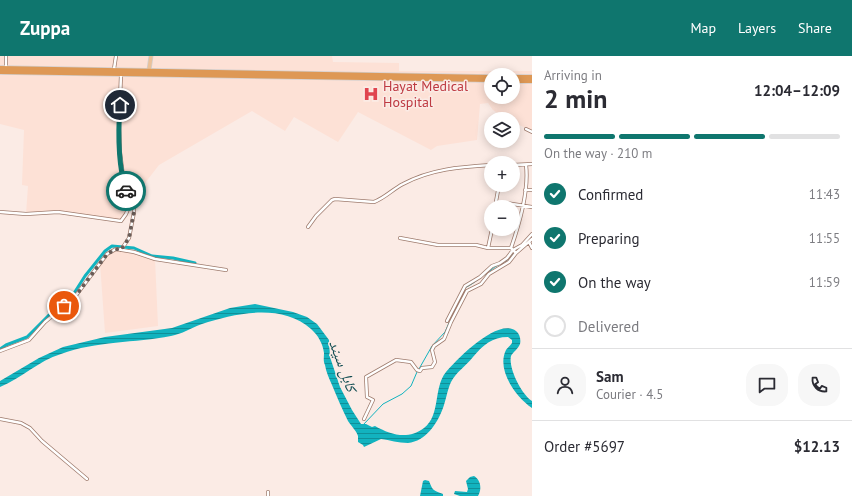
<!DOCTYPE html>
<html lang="en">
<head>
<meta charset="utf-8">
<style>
  body { margin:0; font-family:"PT Sans","Noto Naskh Arabic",sans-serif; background:#f7f7f7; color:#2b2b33; height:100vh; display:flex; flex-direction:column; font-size:15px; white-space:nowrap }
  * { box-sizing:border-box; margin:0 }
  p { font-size:13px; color:#7c7c81 }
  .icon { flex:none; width:22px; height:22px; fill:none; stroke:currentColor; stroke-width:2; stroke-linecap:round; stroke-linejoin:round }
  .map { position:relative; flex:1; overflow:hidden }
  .drawer { display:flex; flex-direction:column; background:#fff; width:320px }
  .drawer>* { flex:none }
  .buttons { position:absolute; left:484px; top:12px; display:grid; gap:8px }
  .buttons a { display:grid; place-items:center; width:36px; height:36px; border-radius:50%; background:#fff; box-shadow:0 2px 10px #0003; font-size:20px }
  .pin { position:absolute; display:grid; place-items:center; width:34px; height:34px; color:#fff; margin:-17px; border:2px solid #fff; border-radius:50%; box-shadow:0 1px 4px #0007 }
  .courier { position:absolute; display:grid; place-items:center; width:40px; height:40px; margin:-20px; border:3px solid #0f766e; border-radius:50%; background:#fff; color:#222; box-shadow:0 1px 5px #0007 }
  .summary em { font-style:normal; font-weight:600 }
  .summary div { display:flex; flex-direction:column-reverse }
  .summary { display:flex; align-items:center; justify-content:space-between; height:68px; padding:0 12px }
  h1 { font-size:26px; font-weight:600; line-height:30px }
  .bar { display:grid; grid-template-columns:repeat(4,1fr); gap:6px 4px; align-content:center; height:48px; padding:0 12px }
  .bar i { height:5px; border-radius:3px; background:#e1e1e2 }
  .bar .on { background:#0f766e }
  .bar p { grid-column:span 4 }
  .line { display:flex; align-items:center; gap:10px; padding:0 12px; border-top:1px solid #e1e1e2 }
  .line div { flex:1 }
  .round { display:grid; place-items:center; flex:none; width:42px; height:42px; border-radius:16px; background:#f7f7f7 }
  ol { padding:0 12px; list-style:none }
  li { display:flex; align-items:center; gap:12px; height:44px }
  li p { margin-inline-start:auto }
  li .icon { padding:4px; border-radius:50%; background:#0f766e; color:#fff; stroke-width:4 }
  li:last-child { color:#7c7c81 }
  li i { width:22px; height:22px; border:2px solid #e1e1e2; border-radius:50% }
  header { display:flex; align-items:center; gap:24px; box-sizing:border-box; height:56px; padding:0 20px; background:#0f766e; color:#fff }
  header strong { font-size:19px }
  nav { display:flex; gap:22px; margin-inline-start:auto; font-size:14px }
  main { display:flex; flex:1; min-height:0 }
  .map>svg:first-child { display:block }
</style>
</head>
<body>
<header>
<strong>Zuppa</strong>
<nav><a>Map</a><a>Layers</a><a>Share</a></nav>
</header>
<main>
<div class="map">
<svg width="532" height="440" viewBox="0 0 532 440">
  <defs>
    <pattern id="water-rules" width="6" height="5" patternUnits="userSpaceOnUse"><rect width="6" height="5" fill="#12b3bf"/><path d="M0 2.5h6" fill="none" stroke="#109099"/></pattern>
  </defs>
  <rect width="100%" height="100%" fill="#fbebe5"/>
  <!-- built -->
  <path fill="#fde1d6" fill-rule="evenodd" d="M0 0H332L333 6 399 7V15H532V75L513 66V63H506L493 54 488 47 480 48 477 84 437 90 431 94 358 56 338 86 294 61 285 75 252 55 159 109 128 149 126 158 121 165 58 156 26 158 28 130 22 129 24 74 0 68ZM491 19H513V41H491Z
    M116 193 128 195 155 203 158 270 105 277 100 207 107 198Z"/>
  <!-- water -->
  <path fill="url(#water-rules)" d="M255 248 293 256 307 261 317 268 329 284 330 301 340 331 352 354 361 368H366L372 371 375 370C391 379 408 384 424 372 441 359 433 332 446 316 457 303 498 261 516 275 520 278 521 284 520 288 518 293 513 296 511 300 508 312 522 339 532 345V352C516 341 496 314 506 294 507 292 510 290 512 287V284L508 281C492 281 483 289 473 301 466 310 456 316 451 326 447 335 446 344 443 352 437 368 426 385 408 387 398 387 390 384 381 383L364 391 363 389 358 386C358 383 358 383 358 380 356 374 351 370 348 365 342 353 337 341 332 329 329 322 326 316 325 309 323 305 324 301 324 297 323 288 318 279 311 273 282 247 235 257 202 268 191 272 182 278 171 280 135 287 96 285 61 298 38 305 22 322 0 331V325L39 302 63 291 105 281 172 272 230 252Z
    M474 420C481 424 482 433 478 440H460L454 438 455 435 467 436 468 433 466 425 470 421Z
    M425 424 429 425C433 435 433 434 443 438V440H420L423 425Z"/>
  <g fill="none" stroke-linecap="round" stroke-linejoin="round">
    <!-- stream -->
    <path stroke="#12b3bf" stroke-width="1" d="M528 184 532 180
      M465 232C475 227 482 220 491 214 500 206 505 209 514 197
      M419 313 432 290 445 276 458 246
      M363 369 383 348 402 338 411 330 417 316"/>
    <!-- canal -->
    <path stroke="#12b3bf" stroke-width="3" d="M0 293 6 289 27 281 48 260 71 242 85 220 105 195 112 190 134 192 152 200 173 202 195 207"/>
    <defs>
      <path id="minor" d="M6 0V12
        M114 13 116 0
        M121 19 119 67 120 96 124 128 130 148 134 153V156L129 182 121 194
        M526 73 532 76
        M513 109 532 108
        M525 134H532
        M507 147 532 151
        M495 151 499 129
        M0 156 26 158 58 156 121 165 126 158 130 148
        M308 171 316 160 332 144 335 143 374 146C385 142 393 133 403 128 431 113 460 111 491 109
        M400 182 438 189H476L488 192H511L516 197
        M529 186 532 192
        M488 192 492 173
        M511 192C519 169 529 133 526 109
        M447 265 465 230 480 221 492 210 500 207 507 202 513 194 522 189 532 178
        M0 295 29 284 45 266 74 242 107 198 116 193 134 196 155 203 226 214
        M0 363 21 367 30 372 42 385 87 423
        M364 363 373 344 367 341 366 321 396 304 411 306 417 314 420 315 422 312 432 311 435 306 432 294 434 290 444 283 451 266 467 235 481 228 489 218 509 206 516 197 532 183
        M268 440V436"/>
      <path id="major" d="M149 14 151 0"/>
      <path id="highway" d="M0 12 491 21
        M0 16 491 24
        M513 21H532
        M513 25H532"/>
    </defs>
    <!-- minor casing -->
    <use href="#minor" stroke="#9e7b6d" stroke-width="4"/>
    <!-- major casing -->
    <use href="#major" stroke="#d2cfce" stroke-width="5"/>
    <!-- highway casing -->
    <use href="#highway" stroke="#d2cfce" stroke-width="5.5"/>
    <!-- minor -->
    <use href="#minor" stroke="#fff" stroke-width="2.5"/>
    <!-- major -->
    <use href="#major" stroke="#ebc199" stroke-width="3.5"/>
    <!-- highway -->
    <use href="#highway" stroke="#de9855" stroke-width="4"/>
  </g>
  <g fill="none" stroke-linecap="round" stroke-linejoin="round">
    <!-- done -->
    <path stroke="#6a5c57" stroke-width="4" stroke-dasharray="0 7.2" d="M64 250 74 242 107 198 116 193 121 194 129 182 134 156V153L130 148 126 135"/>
    <!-- route -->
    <path stroke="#0f766e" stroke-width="5" d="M120 49C118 76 118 109 126 135"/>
  </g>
  <!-- icons -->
  <defs>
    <symbol id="hospital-bare" viewBox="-9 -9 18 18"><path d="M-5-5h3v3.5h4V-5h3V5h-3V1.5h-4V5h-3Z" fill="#e0444e" stroke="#fbebe5" stroke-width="2.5" paint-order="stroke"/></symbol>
  </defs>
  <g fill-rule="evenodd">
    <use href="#hospital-bare" x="360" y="27" width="22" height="22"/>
  </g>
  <g text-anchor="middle" stroke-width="3" stroke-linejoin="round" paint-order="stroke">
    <!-- health labels -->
    <g font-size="14" fill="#be3a42" stroke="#fbebe5" text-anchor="start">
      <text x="383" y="35">Hayat Medical<tspan x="383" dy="16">Hospital</tspan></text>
    </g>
    <!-- water labels -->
    <g font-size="15" font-style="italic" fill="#124d52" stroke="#fbebe5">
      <text transform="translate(343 310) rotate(70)" y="5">کابل سيند</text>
    </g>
  </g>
</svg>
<div class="buttons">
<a><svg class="icon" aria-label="locate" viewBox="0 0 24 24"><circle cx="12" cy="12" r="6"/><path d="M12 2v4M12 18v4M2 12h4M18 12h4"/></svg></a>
<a><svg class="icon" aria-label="layers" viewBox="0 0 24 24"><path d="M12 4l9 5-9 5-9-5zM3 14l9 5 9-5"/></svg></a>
<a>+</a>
<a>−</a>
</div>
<div class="pin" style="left:64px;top:250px;background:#ea580c"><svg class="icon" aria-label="bag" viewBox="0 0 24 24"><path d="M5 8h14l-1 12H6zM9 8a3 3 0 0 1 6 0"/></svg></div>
<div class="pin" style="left:120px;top:49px;background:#1f2937"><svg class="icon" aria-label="home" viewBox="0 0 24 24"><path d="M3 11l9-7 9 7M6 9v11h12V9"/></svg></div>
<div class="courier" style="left:126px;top:135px"><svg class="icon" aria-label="car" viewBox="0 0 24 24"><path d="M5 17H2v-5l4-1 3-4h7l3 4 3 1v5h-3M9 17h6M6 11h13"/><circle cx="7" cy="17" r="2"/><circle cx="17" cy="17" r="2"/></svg></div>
</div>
<section class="drawer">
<div class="summary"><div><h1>2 min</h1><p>Arriving in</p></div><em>12:04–12:09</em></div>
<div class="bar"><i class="on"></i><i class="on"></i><i class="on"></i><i></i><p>On the way · 210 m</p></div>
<ol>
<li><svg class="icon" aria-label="check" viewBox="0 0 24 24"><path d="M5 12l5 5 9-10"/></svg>Confirmed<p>11:43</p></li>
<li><svg class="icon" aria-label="check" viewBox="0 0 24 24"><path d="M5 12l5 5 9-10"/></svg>Preparing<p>11:55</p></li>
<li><svg class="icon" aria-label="check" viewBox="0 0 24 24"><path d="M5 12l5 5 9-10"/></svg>On the way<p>11:59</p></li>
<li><i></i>Delivered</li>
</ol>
<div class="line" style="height:72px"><a class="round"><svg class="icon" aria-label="person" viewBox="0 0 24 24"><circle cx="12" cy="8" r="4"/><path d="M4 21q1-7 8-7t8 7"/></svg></a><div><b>Sam</b><p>Courier · 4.5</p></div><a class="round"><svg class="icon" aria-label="chat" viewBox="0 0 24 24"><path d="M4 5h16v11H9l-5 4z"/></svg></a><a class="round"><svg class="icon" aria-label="phone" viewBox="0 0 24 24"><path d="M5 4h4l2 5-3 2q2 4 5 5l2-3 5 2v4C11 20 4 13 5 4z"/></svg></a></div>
<div class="line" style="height:52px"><div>Order #5697</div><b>$12.13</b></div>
</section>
</main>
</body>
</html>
